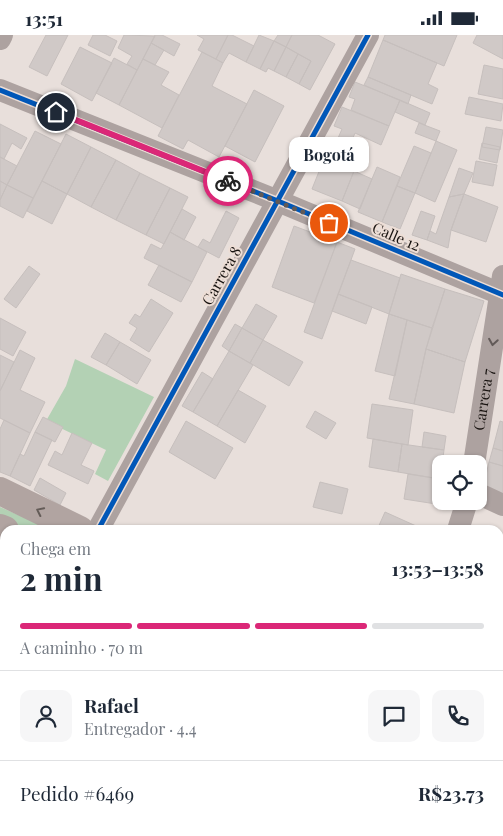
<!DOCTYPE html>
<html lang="pt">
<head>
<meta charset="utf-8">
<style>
  body { margin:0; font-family:"Playfair Display",serif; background:#f6f6f7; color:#1f2937; height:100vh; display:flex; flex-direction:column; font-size:19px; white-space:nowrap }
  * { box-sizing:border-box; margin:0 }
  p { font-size:16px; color:#747a83 }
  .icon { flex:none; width:28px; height:28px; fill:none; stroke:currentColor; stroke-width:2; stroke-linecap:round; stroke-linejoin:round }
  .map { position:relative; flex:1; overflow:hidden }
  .sheet { position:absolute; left:0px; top:490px; width:504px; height:311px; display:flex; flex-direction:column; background:#fff; border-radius:15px 15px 0 0; box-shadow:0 1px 4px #0004 }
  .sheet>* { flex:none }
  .fabs { position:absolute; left:432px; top:420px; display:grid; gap:10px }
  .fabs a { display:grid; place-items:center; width:55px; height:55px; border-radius:10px; background:#fff; box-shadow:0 1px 4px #0004; font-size:25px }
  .pin { position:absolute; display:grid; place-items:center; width:42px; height:42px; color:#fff; margin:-21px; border:2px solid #fff; border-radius:50%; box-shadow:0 1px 5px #0007 }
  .courier { position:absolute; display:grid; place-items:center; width:50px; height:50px; margin:-25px; border:4px solid #db2777; border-radius:50%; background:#fff; color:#222; box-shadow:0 1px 6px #0007 }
  .bubble { position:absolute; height:35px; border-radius:10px; background:#fff; box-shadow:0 1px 4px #0004; font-size:16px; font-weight:700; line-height:35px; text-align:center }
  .headline em { font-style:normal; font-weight:700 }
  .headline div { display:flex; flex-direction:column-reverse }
  .headline { display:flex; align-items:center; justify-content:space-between; height:85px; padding:0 20px }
  h1 { font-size:32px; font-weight:700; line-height:38px }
  .bar { display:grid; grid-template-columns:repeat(4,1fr); gap:8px 5px; align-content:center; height:60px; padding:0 20px }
  .bar i { height:6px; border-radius:4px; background:#e0e1e3 }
  .bar .selected { background:#db2777 }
  .bar p { grid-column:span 4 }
  .line { display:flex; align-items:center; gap:12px; padding:0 20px; border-top:1px solid #e0e1e3 }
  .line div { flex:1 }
  .round { display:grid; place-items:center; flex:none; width:52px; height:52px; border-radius:10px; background:#f6f6f7 }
  .status { display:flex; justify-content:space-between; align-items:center; height:35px; padding:0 25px; background:#fff; direction:ltr }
  .status svg { height:14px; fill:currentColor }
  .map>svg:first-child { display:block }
</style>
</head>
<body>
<div class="status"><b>13:51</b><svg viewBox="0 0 49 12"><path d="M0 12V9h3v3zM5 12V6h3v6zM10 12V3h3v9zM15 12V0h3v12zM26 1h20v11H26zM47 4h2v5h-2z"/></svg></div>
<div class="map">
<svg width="503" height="801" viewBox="0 0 503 801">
  <rect width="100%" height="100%" fill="#e8dfdb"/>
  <!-- education -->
  <path fill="#e5dacd" d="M0 508 5 510V604L0 613Z"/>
  <!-- green -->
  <path fill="#b3d1b4" d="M75 324 154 362 108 446 95 439 106 415 46 386 66 351Z
    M0 472 53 495H25L0 484Z"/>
  <!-- building -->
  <path fill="#d0c9c7" stroke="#c6bfbd" d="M46 0H68L47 41 29 32Z
    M93 0H105L117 6 110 21 88 10Z
    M124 0 155 1 137 35 127 29 132 21 118 13Z
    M155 0H162L180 9 174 21 151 8Z
    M197 0H228L216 24 198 15 204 4Z
    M228 0H232L254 11 246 27 229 18 223 28 216 24Z
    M259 0 274 6 260 34 246 27Z
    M278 0H292L286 12 274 6Z
    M292 0H318L335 9 310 55 299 49 311 26 286 12Z
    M385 0H457L444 31 383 5Z
    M477 0H503V24L473 8Z
    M383 5 437 28 428 49 438 54 432 69 368 42Z
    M274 6 286 12 274 36 268 33 266 37 260 34Z
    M151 8 164 15 155 30 143 24Z
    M80 12 112 28 92 66 61 49Z
    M286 12 298 19 286 42 274 36Z
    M202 17 223 28 212 51 247 69 219 122 188 105 183 114 158 101Z
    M298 19 311 26 299 49 286 42Z
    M114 23 137 35 119 70 96 58Z
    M143 24 169 37 161 50 179 60 162 93 119 70Z
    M484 30 503 34V64L478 59Z
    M368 42 411 60 408 69 364 50Z
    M355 47 400 65 389 91 351 75 355 64 349 62Z
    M254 55 284 71 255 127 225 111Z
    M469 62 503 69 501 86 465 79Z
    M400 65 430 78 425 90 395 77Z
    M342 72 389 91 381 110 355 98 348 115 335 110 342 94 334 91Z
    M419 88 440 96 436 106 415 98Z
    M0 89 27 103 21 114 12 108 4 124 0 122Z
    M486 92 503 95 500 115 482 112Z
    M35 96 61 109 33 163 7 150Z
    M66 99 91 112 67 159 42 146Z
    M436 106 457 115 435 167 415 158Z
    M482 108 500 112 497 128 479 124Z
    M414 111 431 118 415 158 397 151Z
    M91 112 116 125 91 172 67 159Z
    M0 122 17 131 7 150 0 146Z
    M324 124 354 136 342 166 312 154Z
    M116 125 140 138 116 185 91 172Z
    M476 126 497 130 493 151 472 147Z
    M377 132 400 142 382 187 358 177Z
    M459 133 473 138 464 159 449 162Z
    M354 136 372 144 360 174 342 166Z
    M140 138 170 153 146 200 116 185Z
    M0 146 7 150 0 165Z
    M42 146 67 159 52 189 27 176Z
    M7 150 33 163 23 183 0 171V165Z
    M397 151 415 158 400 194 382 187Z
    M170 153 188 162 164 209 146 200Z
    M464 159 498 172 486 207 451 195Z
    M464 159 451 195 448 213 427 205 430 196 436 199 449 162Z
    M182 174 196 182 184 205 170 197Z
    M226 176 239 183 219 223 198 212 203 204 210 208Z
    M421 176 435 181 427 205 412 200Z
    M294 191 337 207 314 268 272 252Z
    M170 197 207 217 192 247 144 223 151 209 161 214Z
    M337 207 355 214 322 304 304 297Z
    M351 225 400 243 389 279 338 259Z
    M159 230 192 247 181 267 148 250Z
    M29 231 40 239 16 273 4 264Z
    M401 239 445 254 432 293 389 279Z
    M445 254 484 266 465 327 426 314Z
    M338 259 372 272 366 289 332 276Z
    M151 264 173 278 149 317 130 305 137 293 129 288 135 279 140 282Z
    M256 269 277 281 263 305 242 293Z
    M389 279 407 285 395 341 375 336Z
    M0 283 26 297 13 321 0 314Z
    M407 285 432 293 426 314 414 369 389 364Z
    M235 289 242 293 229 316 222 311Z
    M242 293 263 305 250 328 229 316Z
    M105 298 120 307 106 330 91 322Z
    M263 305 303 327 289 351 250 328Z
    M120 307 151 325 137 349 106 330Z
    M426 314 465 327 454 378 414 369Z
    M20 315 35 323 20 355 45 367 30 398 0 383V356Z
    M229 316 253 330 217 391 193 377Z
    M0 320 14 327 0 356Z
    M202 337 213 344 193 377 182 371Z
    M238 355 266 371 245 408 217 391Z
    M372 369 413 375 408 410 367 403Z
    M315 376 336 388 326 404 306 392Z
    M43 382 63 392 55 407 35 397Z
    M4 385 30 398 10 441 0 437V394Z
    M186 386 233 413 215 444 169 417Z
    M500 386 503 387V416L493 413Z
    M35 397 52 405 30 451 10 441 20 419 24 421Z
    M424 397 446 401 444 415 422 412Z
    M72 398 92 408 81 430 94 436 88 449 48 430 55 416 62 420Z
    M373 404 402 409 398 437 369 432Z
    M402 409 444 415 440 444 398 437Z
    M493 413 503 416V431L489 427Z
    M489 427 503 431V459L483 453Z
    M408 439 440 444 436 469 404 464Z
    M40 443 66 458 60 470 34 455Z
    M320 447 348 454 342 479 313 472Z
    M385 477 425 495H377Z
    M499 501 503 503V540L499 539Z
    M0 511 5 514V538L0 536Z
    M499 539 503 540V552L499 562Z
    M0 542 5 545V581L0 591Z
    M501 561 503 562V577L499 575V566Z
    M499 610 503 612V663L499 661Z
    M0 696 5 699V722L0 719Z
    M0 719 5 722V736L0 733Z
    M0 734 5 736V772L0 769Z
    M503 755V779L499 777V765Z
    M0 769 5 772V796H46L44 801H0Z
    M324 796H336L344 801H321Z"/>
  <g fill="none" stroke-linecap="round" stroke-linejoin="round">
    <!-- minor -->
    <g stroke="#ada2a0" stroke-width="22">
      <path d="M0 4 2 0"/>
      <path d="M0 55 278 166 503 260"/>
      <path id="s1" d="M474 429 503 241"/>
      <path d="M479 459 503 470"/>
      <path d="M98 495 368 0"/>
      <path d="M458 495 467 466"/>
      <path d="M0 661 5 652"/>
      <path d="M300 801 303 796"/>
    </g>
    <!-- major -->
    <path stroke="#b1a4a1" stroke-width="28" d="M0 456 80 495
      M0 493 5 495
      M499 682 503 684
      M499 713 503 714"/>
    <defs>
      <path id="cycleway" d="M0 55 278 166 503 260
        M98 495 368 0"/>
    </defs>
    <!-- cycleway casing -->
    <use href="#cycleway" stroke="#edded6" stroke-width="8"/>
    <!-- cycleway -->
    <use href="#cycleway" stroke="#0057b8" stroke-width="5"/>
  </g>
  <!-- one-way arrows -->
  <defs><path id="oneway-chevron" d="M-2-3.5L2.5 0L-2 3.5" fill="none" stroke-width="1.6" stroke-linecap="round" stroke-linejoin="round" transform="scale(1.25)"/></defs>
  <use stroke="#625a58" href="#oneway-chevron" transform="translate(493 307) rotate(99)"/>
  <use stroke="#645c58" href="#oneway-chevron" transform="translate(40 476) rotate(-154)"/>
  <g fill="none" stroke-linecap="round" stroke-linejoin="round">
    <!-- done -->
    <path stroke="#615a57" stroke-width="5" stroke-dasharray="0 9" d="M228 146 329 188"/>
    <!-- route -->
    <path stroke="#db2777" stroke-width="6" d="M56 77 228 146"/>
  </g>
  <g text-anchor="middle" stroke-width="4" stroke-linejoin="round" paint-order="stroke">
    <!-- street labels -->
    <g font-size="15" fill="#181310" stroke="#edded6">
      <text transform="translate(396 202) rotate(23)" y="5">Calle 12</text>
      <text transform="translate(222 241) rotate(-61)" y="5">Carrera 8</text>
      <text dy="5" stroke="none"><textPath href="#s1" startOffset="65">Carrera 7</textPath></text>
    </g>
  </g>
</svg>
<div class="fabs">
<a><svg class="icon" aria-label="locate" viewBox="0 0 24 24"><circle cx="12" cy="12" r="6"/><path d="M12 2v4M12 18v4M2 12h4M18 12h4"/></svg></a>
</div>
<div class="pin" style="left:329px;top:188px;background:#ea580c"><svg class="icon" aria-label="bag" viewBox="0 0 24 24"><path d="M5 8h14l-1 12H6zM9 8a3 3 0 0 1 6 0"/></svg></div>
<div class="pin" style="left:56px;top:77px;background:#1f2937"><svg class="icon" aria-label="home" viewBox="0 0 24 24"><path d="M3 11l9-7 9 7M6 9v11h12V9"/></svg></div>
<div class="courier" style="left:228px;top:146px"><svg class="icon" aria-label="bike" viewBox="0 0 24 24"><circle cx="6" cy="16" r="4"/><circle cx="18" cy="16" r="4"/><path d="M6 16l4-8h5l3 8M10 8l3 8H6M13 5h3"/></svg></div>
<div class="bubble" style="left:289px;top:102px;width:80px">Bogotá</div>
<section class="sheet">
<div class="headline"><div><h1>2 min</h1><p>Chega em</p></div><em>13:53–13:58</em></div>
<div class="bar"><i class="selected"></i><i class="selected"></i><i class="selected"></i><i></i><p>A caminho · 70 m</p></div>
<div class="line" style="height:90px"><a class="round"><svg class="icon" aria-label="person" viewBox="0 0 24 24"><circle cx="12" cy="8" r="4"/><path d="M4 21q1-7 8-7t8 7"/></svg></a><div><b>Rafael</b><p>Entregador · 4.4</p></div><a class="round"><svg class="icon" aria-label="chat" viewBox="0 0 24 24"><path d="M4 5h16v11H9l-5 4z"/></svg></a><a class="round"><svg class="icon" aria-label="phone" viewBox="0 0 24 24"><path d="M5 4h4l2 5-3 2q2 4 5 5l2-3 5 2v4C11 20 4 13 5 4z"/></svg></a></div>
<div class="line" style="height:65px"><div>Pedido #6469</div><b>R$23.73</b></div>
</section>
</div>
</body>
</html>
